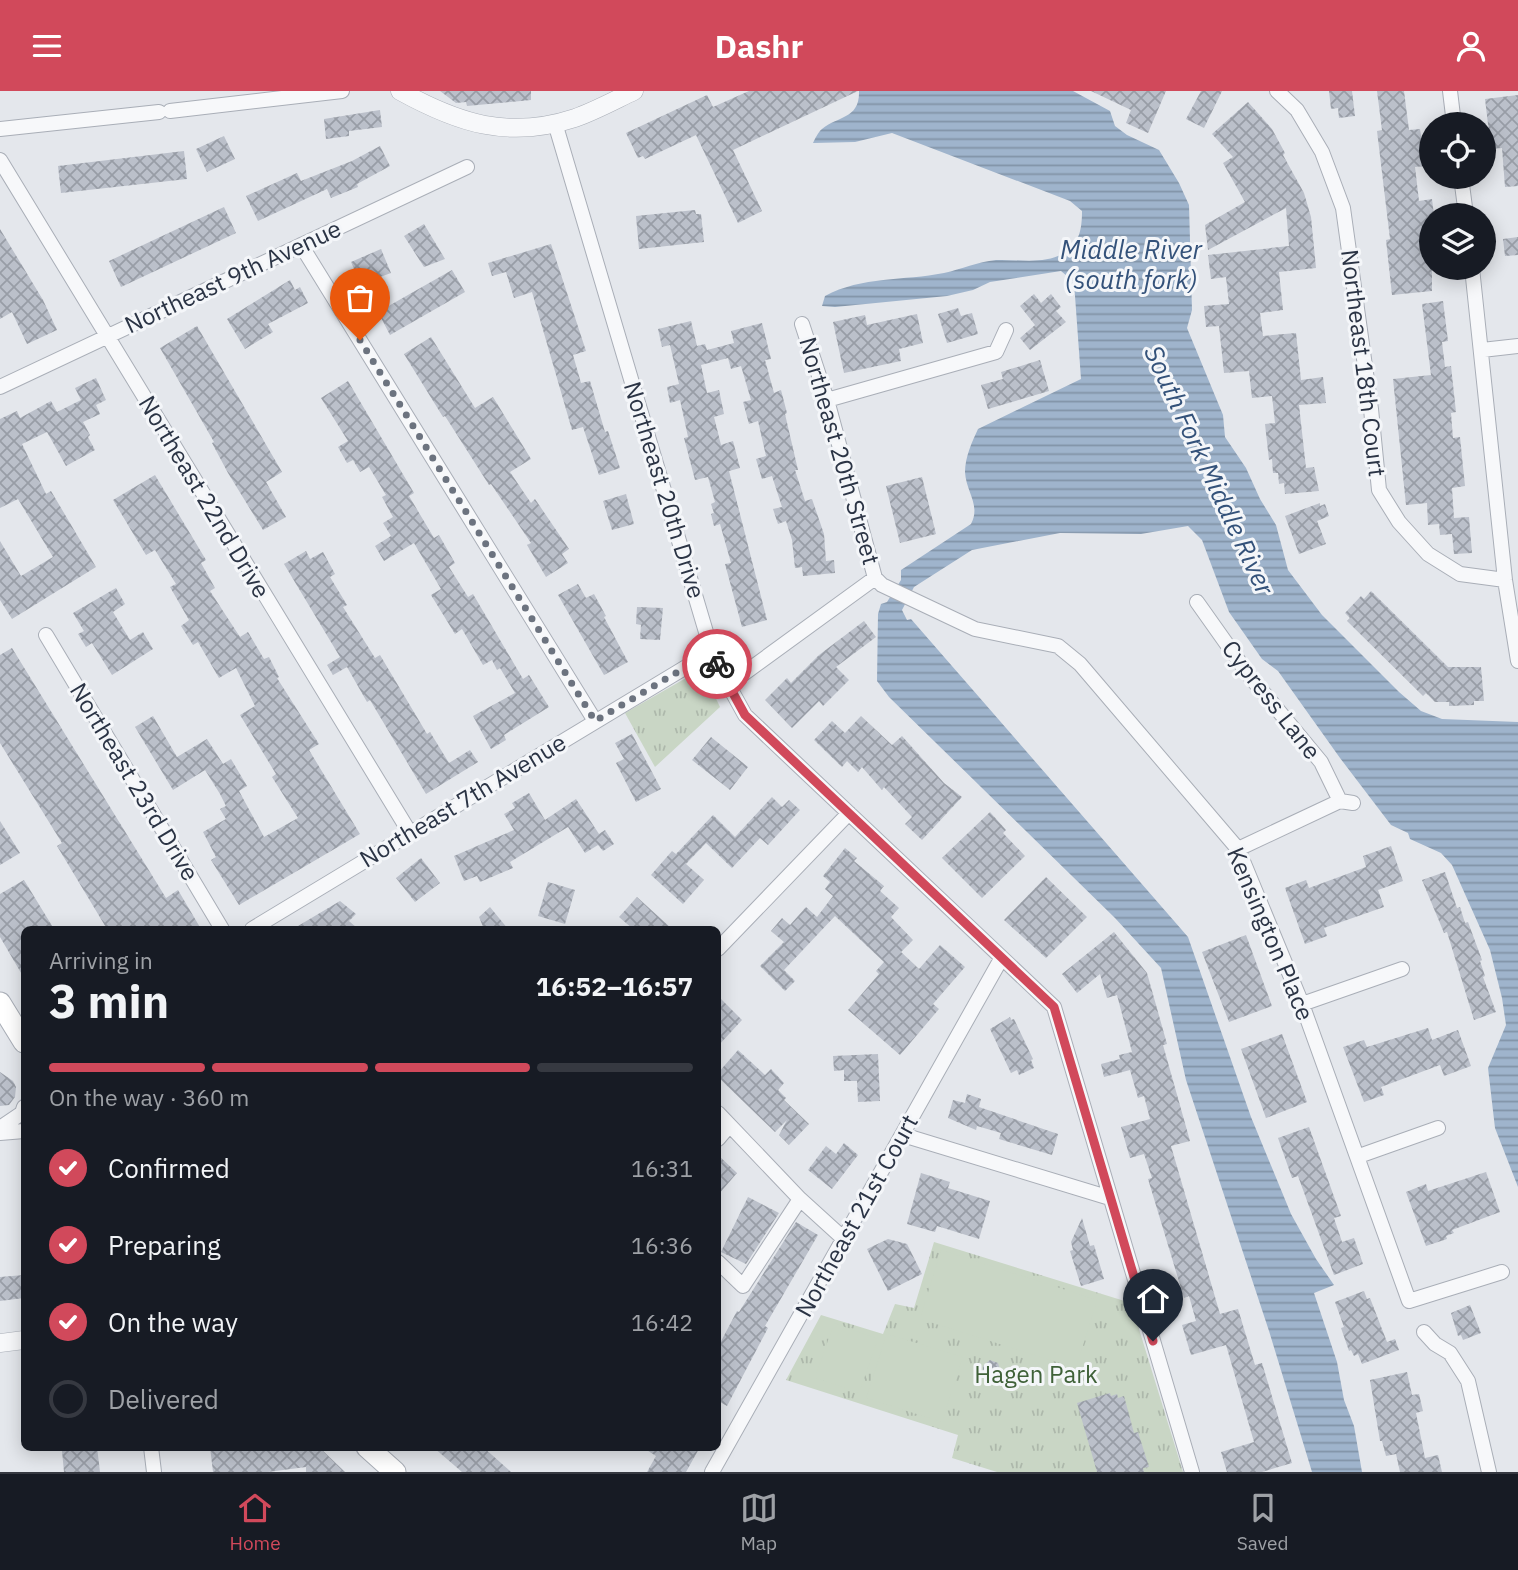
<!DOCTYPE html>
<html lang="en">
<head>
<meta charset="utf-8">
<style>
  body { margin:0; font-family:"IBM Plex Sans",sans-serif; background:#242831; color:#f1f3f6; height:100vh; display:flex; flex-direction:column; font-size:26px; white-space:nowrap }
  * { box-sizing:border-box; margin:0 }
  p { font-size:23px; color:#9ea1a6 }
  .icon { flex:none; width:38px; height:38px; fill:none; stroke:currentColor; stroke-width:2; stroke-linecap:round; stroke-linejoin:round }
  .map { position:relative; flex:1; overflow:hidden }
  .side { position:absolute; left:21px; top:835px; width:700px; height:525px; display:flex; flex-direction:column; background:#171b24; border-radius:10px; box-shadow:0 4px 18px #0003 }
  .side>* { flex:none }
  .buttons { position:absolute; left:1419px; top:21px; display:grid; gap:14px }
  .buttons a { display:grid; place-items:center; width:77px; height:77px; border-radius:50%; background:#171b24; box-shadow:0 4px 18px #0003; font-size:35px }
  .pin { position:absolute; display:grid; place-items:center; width:60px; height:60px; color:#fff; margin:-72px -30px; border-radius:50% 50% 50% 0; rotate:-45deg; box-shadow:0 0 7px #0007 }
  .pin .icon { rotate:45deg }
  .courier { position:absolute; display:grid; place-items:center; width:70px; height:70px; margin:-35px; border:5px solid #d1495b; border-radius:50%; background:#fff; color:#222; box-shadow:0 2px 9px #0007 }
  .head em { font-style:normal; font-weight:800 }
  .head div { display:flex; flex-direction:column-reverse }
  .head { display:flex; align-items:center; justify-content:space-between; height:119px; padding:0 28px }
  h1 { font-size:46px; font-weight:800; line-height:52px }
  .bar { display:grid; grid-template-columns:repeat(4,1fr); gap:10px 7px; align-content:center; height:84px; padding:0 28px }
  .bar i { height:9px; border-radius:5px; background:#363941 }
  .bar .selected { background:#d1495b }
  .bar p { grid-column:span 4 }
  ol { padding:0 28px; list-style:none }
  li { display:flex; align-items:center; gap:21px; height:77px }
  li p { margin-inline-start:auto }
  li .icon { padding:7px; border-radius:50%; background:#d1495b; color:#fff; stroke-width:4 }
  li:last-child { color:#9ea1a6 }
  li i { width:38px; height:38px; border:4px solid #363941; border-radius:50% }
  header { display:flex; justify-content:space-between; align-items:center; height:91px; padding:0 28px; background:#d1495b; color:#fff; font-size:32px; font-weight:800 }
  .dock { display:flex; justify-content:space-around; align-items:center; height:98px; border-top:2px solid #363941; background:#171b24; font-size:19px; color:#9ea1a6 }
  .dock a { display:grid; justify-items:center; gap:4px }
  .dock .selected { color:#d1495b }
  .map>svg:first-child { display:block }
</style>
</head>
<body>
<header><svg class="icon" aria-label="menu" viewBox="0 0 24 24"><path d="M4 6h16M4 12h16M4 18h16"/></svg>Dashr<svg class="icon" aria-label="person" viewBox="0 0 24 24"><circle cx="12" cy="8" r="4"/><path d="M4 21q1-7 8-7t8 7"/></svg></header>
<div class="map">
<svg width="1518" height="1381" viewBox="0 0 1518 1381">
  <defs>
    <pattern id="park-tufts" width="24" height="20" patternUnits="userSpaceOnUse" patternTransform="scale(1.75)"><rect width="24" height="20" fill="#c9d6c5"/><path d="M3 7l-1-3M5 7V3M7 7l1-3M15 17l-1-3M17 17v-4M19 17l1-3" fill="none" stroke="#adb8ab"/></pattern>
    <pattern id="water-rules" width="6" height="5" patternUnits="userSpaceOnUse" patternTransform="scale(1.75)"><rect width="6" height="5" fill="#9fb4cc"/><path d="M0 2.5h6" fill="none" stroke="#8293a7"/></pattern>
    <pattern id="building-cross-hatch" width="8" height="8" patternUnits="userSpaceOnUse" patternTransform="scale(1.75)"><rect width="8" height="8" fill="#bbc0ca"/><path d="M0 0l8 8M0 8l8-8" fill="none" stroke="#989da6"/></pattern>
  </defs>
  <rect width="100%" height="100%" fill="#e4e7ec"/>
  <!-- park -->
  <path fill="url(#park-tufts)" d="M693 583 710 595 720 616 655 676 625 622Z
    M934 1151 1131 1212 1183 1381H997L952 1367 958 1344 786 1289 821 1224 883 1243 895 1213 914 1217Z"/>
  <!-- pitch -->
  <path fill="#c9d6c5" d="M941 1159 1097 1209 1076 1277 920 1228Z
    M834 1232 878 1248 859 1302 815 1287Z
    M887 1243 963 1266 942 1331 866 1307Z"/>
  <!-- water -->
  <path fill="url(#water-rules)" d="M859 0H1073L1110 20 1115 35 1127 44 1159 59 1179 92 1189 114 1192 219 1187 237 1223 324 1225 346 1246 377 1260 408 1276 434 1288 479 1322 524 1399 601 1421 620 1442 628 1518 631V1096L1495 1037 1488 977 1506 934 1502 907 1490 859 1452 774 1441 762 1410 748 1408 742 1391 734 1340 667 1278 580 1262 568 1229 521 1202 449 1188 435 1141 443 1060 442 972 459 914 496 902 519 907 529 911 528 1188 846 1251 1026 1291 1123 1316 1168 1334 1194 1314 1202 1337 1271 1344 1309 1354 1335 1362 1381H1312L1269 1240 1186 989 1161 877 1115 827 889 606 877 590 878 523 881 513 887 511 901 489V479L971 433C981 414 966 401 965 381 965 366 972 351 978 338L1081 288 1074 191 1061 180 990 191 973 199 947 205 835 216 822 215 825 205C862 185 904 190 944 182 962 178 977 171 996 169 1017 168 1045 174 1064 162 1080 152 1082 137 1082 120L1070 110 892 42 855 51 813 52C815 48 818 41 822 38 838 25 860 28 859 0Z"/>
  <!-- building -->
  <path fill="url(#building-cross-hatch)" d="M440 0H531V9L467 15 466 11 456 12Z
    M749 0H858L733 59 762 120 738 132 696 44 645 68 643 65 638 67 626 42 707 4 713 16Z
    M1091 0H1166L1148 42 1126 32 1131 19Z
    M1201 0H1222L1204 37 1186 28Z
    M1329 0H1352L1355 25 1339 27 1338 17 1331 18Z
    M1377 0H1404L1409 39 1420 38 1426 75 1415 76 1419 110 1432 108 1434 124H1432V143L1424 144 1427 171 1432 170V200L1392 204 1386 149 1390 148 1377 40 1382 39Z
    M1518 4V95L1505 96 1502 57 1491 58 1485 8Z
    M1248 11 1272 38 1285 62 1283 64 1304 102 1311 126 1316 177 1279 181 1283 219 1260 222 1263 245 1296 242 1301 289 1323 286 1326 312 1299 314 1306 377 1314 376 1319 400 1285 403 1284 392 1279 393 1278 382H1273L1272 368 1269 369 1265 333 1275 332 1272 305 1252 307 1249 280 1224 282 1219 235 1206 236 1204 215 1229 213 1226 186 1211 188 1208 164 1289 155 1286 117 1208 159 1205 134 1245 111 1223 72 1233 66 1212 43Z
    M380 19 382 36 349 40V45L326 48 324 28Z
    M224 45 235 68 207 81 196 58Z
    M380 55 390 75 357 93 358 96 331 107 327 98 258 130 246 105 297 82 301 90 352 70Z
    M184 60 187 88 61 102 58 75Z
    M224 116 236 142 121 196 109 170Z
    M695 119 696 123H701L704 151 639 158 636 125Z
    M424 133 445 168 424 176 404 145Z
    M0 138 43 209 57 239 27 253 12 221 0 228Z
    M1518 146V164L1505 165 1503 148Z
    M551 153 586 260 573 264 581 292 590 290 605 341 608 340 620 377 599 384 583 336 572 339 532 201 514 207 506 181 492 185 488 172Z
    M381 158 391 182 380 186 383 193 364 201 351 171Z
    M452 179 465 201 390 244 378 221Z
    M290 189 295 199 300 196 308 212 268 233 273 241 245 258 227 228Z
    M1034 203 1041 212 1051 203 1061 216 1056 220 1066 231 1030 259 1020 247 1035 234 1020 215Z
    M1443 210 1448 250 1442 251 1445 276 1451 275 1456 321 1451 322 1453 347 1460 346 1465 395 1452 397 1454 427 1469 426 1472 462 1454 463 1452 443 1440 444 1439 433 1428 434 1427 412 1406 414 1393 288 1431 284 1422 213Z
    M958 217 961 225 972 222 978 243 947 252 938 223Z
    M917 223 923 252 899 258 901 270 844 282 833 231 865 224 867 234Z
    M691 230 697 255 705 253 707 259 734 252 731 240 762 232 771 268 765 269 774 302 781 299 787 322 785 323 798 379H795L805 410 812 408 824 443 826 470 834 469 835 482 803 485 802 476 795 477 792 449 786 430 778 433 773 418 782 416 772 385 762 388 756 368 766 365 758 330 749 333 743 311 751 309 741 275 731 278 728 267 701 274 707 302 719 299 724 323 714 326 721 354 733 350 740 377 729 380 767 529 742 536 725 473 731 472 720 433 714 435 711 423 714 422 711 413 715 411 708 386 695 389 684 347 688 346 680 309 670 312 667 296 679 293 670 254 662 256 658 238Z
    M197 235 282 381 266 391 286 426 263 439 228 382 212 352 214 351 160 257Z
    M431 246 475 317 493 306 531 368 510 381 531 412 535 408 569 458 562 463 568 472 546 486 527 454 531 452 491 393 489 394 445 325 443 326 404 263Z
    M1040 269 1049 300 988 318 981 294 1003 288 1001 281Z
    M96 287 106 309 96 314 100 323 83 331 90 344 88 346 95 359 66 375 47 341 22 353 46 403 51 400 96 476 12 528 0 509V450L21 485 53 466 18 408 0 417V328L17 320 20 327 51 310 57 321 81 309 75 297Z
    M348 290 414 402 409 405 434 447 439 444 455 472 449 476 468 506 473 503 523 588 529 584 549 616 504 644 506 649 491 658 473 625 515 602 500 577 497 579 492 569 483 574 462 538 455 543 431 504 441 498 414 452 384 470 375 455 391 445 383 432 393 426 382 406 386 404 369 376 360 381 353 369 347 372 338 356 348 350 321 307Z
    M155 384 206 469 201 472 215 497 210 500 240 546 248 541 264 568 269 566 279 586 277 587 319 653 309 659 360 743 239 814 211 769 216 766 203 741 226 728 220 718 226 715 220 703 205 679 173 699 135 636 153 625 177 666 207 648 223 673 231 668 247 695 239 700 264 746 298 727 272 686 276 683 240 624 255 615 236 577 219 587 198 551 193 554 181 535 189 529 170 496 176 493 155 459 146 464 113 409Z
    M922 386 936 443 900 452 886 395Z
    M626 403 634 433 612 439 603 410Z
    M1320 412V415L1325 413 1329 425 1317 430 1326 453 1299 463 1285 425Z
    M306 460 310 468 323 461 335 483 330 486 347 514 343 516 375 567 380 564 427 643 430 641 449 672 470 659 478 671 426 703 370 609 367 611 347 576 333 584 327 574 340 566 284 473Z
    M578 493 586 507 594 503 606 525 604 526 628 571 604 584 558 504Z
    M116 497 125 513 113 521 130 549 143 541 153 558 112 584 92 552 86 556 78 543 84 540 73 522Z
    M1371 500 1448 576H1481L1484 610H1474V614L1449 615V611H1435L1426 602 1423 605 1347 530 1350 527 1345 522 1361 505 1364 508Z
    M637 516 663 517 660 549 640 548 641 534 636 533Z
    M864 530 876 546 836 576 849 589 823 615 819 610 792 637 765 609 787 587 791 592 819 564Z
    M12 557 166 807 178 799 201 838H107L57 755 62 752 0 652V564Z
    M861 625 892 654 902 645 944 692 962 706 922 749 905 733 912 726 884 696 882 699 862 676 858 681 847 670 842 676 814 649 832 630 845 642Z
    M632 643 661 698 636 711 616 672 624 668 615 652Z
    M711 646 748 676 730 699 692 669Z
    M529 702 545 729 576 708 599 743 605 739 614 753 603 760 598 754 585 762 568 736 510 771 513 777 480 791 477 785 464 790 454 765 514 739 504 723 515 717 512 712Z
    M772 706 782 716 789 709 800 719 768 754 760 747 732 777 706 752 686 773 704 789 683 813 651 784 672 760 676 763 713 724 735 746Z
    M990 721 1006 739 1003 742 1025 765 982 807 942 767Z
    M0 730 20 762 0 774Z
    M1391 755 1403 790 1378 799 1384 816 1324 837 1327 845 1305 853 1285 797 1306 789 1309 797 1366 776 1363 765Z
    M845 757 857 767 854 770 884 795 880 800 899 817 891 826 913 849 901 861 919 878 940 854 965 876 933 913 939 918 900 964 848 919 879 883 876 880 884 871 835 825 784 879 795 890 785 900 760 875 784 851 771 840 782 827 790 834 806 816 817 826 833 805 825 798 830 791 823 785Z
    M421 767 440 792 415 811 396 787Z
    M1445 781 1457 817 1460 816 1465 832 1468 831 1482 869 1480 870 1485 885 1483 886 1496 921 1474 929 1447 841 1444 842 1422 789Z
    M1046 786 1087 826 1046 867 1004 829Z
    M24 789 54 838H24V887L0 846V803Z
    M548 791 575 799 565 833 538 825Z
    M637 806 672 838H633L619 826Z
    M340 810 356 823 349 830 358 838H293Z
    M490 816 508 838H484L479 826Z
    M1114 841 1147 882 1167 953 1163 954 1190 1050 1171 1055 1220 1223 1238 1218 1255 1274 1262 1272 1292 1372 1262 1381H1227L1221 1361 1254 1351 1226 1254 1191 1264 1182 1234 1196 1230 1189 1205 1184 1207 1148 1088 1152 1087 1144 1063 1130 1067 1121 1036 1150 1028 1144 1005 1138 1007 1130 979 1104 986 1101 973 1120 968 1119 964 1132 961 1117 904 1107 907 1100 883 1077 902 1062 883Z
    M1246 844 1272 915 1229 931 1202 861Z
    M718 905 742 929 718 955Z
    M1010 926 1011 929 1014 928 1033 968 1031 969 1034 977 1019 984 1017 979 1011 982 990 938Z
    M1428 937 1432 949 1458 939 1471 975 1444 985 1440 974 1381 996 1384 1004 1364 1011 1343 956 1364 949 1367 956Z
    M1282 943 1307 1011 1266 1027 1241 958Z
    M738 959 765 984 771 978 784 992 778 999 786 1007 784 1009 809 1033 789 1054 779 1044 787 1029 775 1041 718 986V982Z
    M878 963 880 1010 858 1011 857 990H844V979L834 980 833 965Z
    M0 981 13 990 16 996 15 1006 9 1014 0 1015Z
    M967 1003 981 1008 979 1016 1058 1043 1052 1064 999 1048 1001 1042 977 1035 976 1039 948 1027 953 1009 965 1012Z
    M1309 1036 1341 1125 1334 1127 1342 1151 1354 1147 1363 1173 1334 1184 1298 1085 1292 1087 1278 1047Z
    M844 1052 858 1064 832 1098 808 1079 826 1055 836 1063Z
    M718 1064 737 1082 718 1104Z
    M1486 1081 1500 1121 1452 1139 1454 1142 1446 1145 1447 1148 1426 1155 1406 1101 1426 1093 1428 1100Z
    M921 1082 950 1091 948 1097 990 1110 979 1148 937 1135 935 1141 907 1133Z
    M748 1106 779 1122 746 1173 721 1161Z
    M1082 1127 1090 1155 1094 1154 1104 1188 1081 1195 1070 1160 1073 1159 1071 1151Z
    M796 1131 818 1144 765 1235 768 1237 727 1315 718 1310V1256L737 1220 739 1221Z
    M888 1148 907 1153 922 1183 888 1200 867 1158Z
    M24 1184V1207L0 1210V1186Z
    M1364 1200 1367 1208 1370 1207 1387 1251 1395 1248 1399 1259 1362 1273 1358 1263 1354 1265 1351 1259 1349 1260 1341 1237 1344 1236 1335 1211Z
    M1470 1214 1481 1242 1463 1249 1461 1244 1458 1245 1451 1222Z
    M990 1269 998 1272 1001 1282 992 1289 983 1284V1275Z
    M1407 1281 1412 1304 1419 1303 1423 1320 1416 1322 1425 1367 1438 1364 1442 1381H1400L1396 1363 1386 1365 1382 1350H1380L1370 1289Z
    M1110 1302 1111 1305 1117 1303 1118 1307 1124 1305 1134 1342 1138 1341 1149 1376 1143 1377 1144 1381H1097L1077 1312Z
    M81 1356H97L100 1381H64L62 1360 81 1358Z
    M210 1356H319L345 1381H306V1376L268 1381H213Z
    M433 1356H483L511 1381H462Z
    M642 1356H700L686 1381H647L656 1365Z"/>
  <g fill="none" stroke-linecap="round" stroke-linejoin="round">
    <defs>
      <path id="minor" d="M1277 0 1297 19 1322 61 1343 117 1371 318 1379 399 1399 431 1428 463 1460 483 1505 489
        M1450 0 1454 33
        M170 20 342 0
        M555 32 714 568 745 624 1054 916 1192 1381
        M0 38 159 21
        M0 69 410 742
        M1461 86 1466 124
        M301 154 595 630
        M1472 177 1505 489 1518 570
        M802 233 827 309 875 487 882 494 975 538 1058 555 1080 573 1238 758 1302 913 1409 1210 1502 1181
        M1482 259 1518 255
        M0 296 467 76
        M827 309 996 261 1006 239
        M1197 511 1248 583 1321 671 1340 710
        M46 544 222 838
        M728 594 875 487
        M1238 758 1340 710 1353 712
        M252 838 691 573 714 568
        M718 858 849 722
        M1302 913 1402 878
        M718 1022 800 1108 844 1148
        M0 1037 22 1022 24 1016
        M0 1042 24 1040
        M903 1044 1110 1107
        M718 1048 729 1035
        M1359 1065 1438 1037
        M718 1171 743 1195 800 1108
        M1424 1241 1435 1253 1450 1262 1468 1290 1489 1381
        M151 1356 154 1381
        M712 1381 1001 868"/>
      <path id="tertiary" d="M400 0C458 32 508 49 575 27 595 20 615 9 634 0
        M0 1252 24 1249"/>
      <path id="secondary" d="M0 912 24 951
        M367 1356 395 1381"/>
    </defs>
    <!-- minor casing -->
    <use href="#minor" stroke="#a9aeb7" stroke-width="16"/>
    <!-- tertiary casing -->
    <use href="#tertiary" stroke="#a9aeb7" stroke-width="19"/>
    <!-- secondary casing -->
    <use href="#secondary" stroke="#a9aeb7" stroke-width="23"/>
    <!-- minor -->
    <use href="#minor" stroke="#f7f8fa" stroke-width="14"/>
    <!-- tertiary -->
    <use href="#tertiary" stroke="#f7f8fa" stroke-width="18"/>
    <!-- secondary -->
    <use href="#secondary" stroke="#fff" stroke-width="21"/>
  </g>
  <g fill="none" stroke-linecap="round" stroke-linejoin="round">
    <!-- done -->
    <path stroke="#6c737f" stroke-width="7" stroke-dasharray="0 12.6" d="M360 249 595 630 691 573 714 568 717 573"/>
    <!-- route -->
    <path stroke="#d1495b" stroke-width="9" d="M717 573 745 624 1054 916 1153 1250"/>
  </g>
  <g text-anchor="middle" stroke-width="6" stroke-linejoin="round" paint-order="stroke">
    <!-- street labels -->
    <g font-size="24" fill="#2b3445" stroke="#f4f6f9">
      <text transform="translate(233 186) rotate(-25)" y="8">Northeast 9th Avenue</text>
      <text transform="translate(1363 272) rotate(83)" y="8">Northeast 18th Court</text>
      <text transform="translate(839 360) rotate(74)" y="8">Northeast 20th Street</text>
      <text transform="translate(664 399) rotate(73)" y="8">Northeast 20th Drive</text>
      <text transform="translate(204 406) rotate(59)" y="8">Northeast 22nd Drive</text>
      <text transform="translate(1271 609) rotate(52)" y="8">Cypress Lane</text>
      <text transform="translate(134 691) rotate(59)" y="8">Northeast 23rd Drive</text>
      <text transform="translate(463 710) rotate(-31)" y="8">Northeast 7th Avenue</text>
      <text transform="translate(1270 843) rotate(67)" y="8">Kensington Place</text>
      <text transform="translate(857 1125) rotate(-61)" y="8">Northeast 21st Court</text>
    </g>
    <!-- park labels -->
    <g font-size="24" fill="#3f6138" stroke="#f4f6f9">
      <text x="1036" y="1292">Hagen Park</text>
    </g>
    <!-- water labels -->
    <g font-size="26" font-style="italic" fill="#34527a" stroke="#f4f6f9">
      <text x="1131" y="168">Middle River<tspan x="1131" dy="30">(south fork)</tspan></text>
      <text transform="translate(1209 379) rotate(65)" y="9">South Fork Middle River</text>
    </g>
  </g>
</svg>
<div class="buttons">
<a><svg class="icon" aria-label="locate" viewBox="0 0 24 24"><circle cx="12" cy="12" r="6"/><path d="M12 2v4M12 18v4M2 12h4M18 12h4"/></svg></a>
<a><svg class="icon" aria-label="layers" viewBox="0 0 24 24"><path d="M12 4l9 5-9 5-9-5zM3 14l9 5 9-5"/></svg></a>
</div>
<div class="pin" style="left:360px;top:249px;background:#ea580c"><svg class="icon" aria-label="bag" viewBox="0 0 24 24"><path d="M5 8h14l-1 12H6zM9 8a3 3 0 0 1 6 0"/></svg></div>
<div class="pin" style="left:1153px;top:1250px;background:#1f2937"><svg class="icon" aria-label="home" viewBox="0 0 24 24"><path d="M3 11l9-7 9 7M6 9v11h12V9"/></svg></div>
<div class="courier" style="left:717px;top:573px"><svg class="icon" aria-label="bike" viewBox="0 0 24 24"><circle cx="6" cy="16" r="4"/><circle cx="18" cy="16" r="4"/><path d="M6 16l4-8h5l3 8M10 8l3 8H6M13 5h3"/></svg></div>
<section class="side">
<div class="head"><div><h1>3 min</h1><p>Arriving in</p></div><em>16:52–16:57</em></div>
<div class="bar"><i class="selected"></i><i class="selected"></i><i class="selected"></i><i></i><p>On the way · 360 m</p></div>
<ol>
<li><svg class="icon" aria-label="check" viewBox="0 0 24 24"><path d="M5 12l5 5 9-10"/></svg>Confirmed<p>16:31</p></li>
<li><svg class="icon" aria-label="check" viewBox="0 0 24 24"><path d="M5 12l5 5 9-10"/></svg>Preparing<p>16:36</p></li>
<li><svg class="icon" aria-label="check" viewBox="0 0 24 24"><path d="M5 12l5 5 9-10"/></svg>On the way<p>16:42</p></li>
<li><i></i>Delivered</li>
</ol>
</section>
</div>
<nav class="dock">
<a class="selected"><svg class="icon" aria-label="home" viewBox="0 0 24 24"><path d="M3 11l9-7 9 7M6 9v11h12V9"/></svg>Home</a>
<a><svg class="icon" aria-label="map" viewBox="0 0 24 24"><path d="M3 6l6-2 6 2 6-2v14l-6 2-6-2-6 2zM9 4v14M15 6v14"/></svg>Map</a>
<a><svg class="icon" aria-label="saved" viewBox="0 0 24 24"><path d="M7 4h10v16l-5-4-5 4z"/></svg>Saved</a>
</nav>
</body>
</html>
